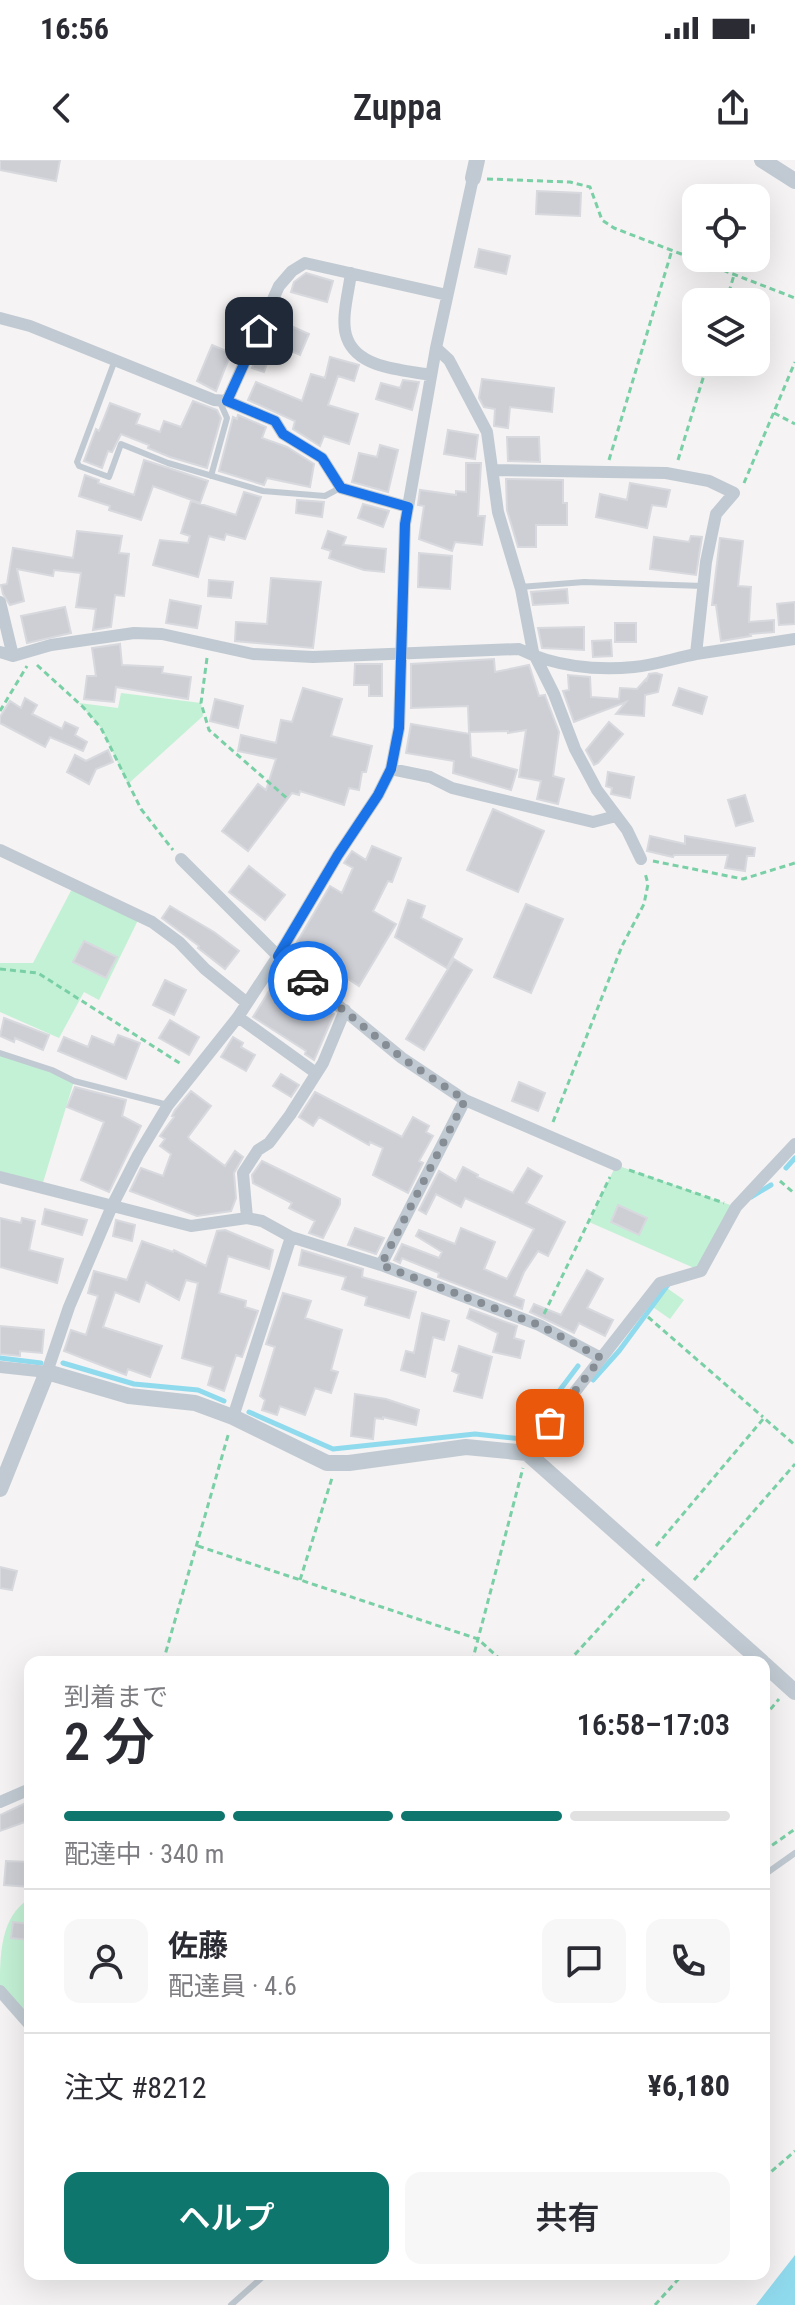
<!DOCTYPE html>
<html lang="ja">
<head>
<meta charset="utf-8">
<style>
  body { margin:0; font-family:"Roboto Condensed","Noto Sans JP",sans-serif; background:#f7f7f7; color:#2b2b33; height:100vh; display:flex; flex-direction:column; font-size:30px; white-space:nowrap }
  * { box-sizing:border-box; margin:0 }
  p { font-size:26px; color:#7c7c81 }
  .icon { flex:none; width:44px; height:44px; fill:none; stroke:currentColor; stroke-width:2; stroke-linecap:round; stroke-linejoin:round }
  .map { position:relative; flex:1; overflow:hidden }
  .side { position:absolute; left:24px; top:1496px; width:746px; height:624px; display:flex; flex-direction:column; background:#fff; border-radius:16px; box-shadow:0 8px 32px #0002 }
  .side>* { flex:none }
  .tools { position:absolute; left:682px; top:24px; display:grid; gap:16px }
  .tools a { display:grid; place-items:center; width:88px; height:88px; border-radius:16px; background:#fff; box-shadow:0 8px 32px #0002; font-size:40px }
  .pin { position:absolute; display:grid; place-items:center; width:68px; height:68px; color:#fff; margin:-34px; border-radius:16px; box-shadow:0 4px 12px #0006 }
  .courier { position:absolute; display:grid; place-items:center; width:80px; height:80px; margin:-40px; border:6px solid #1a73e8; border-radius:50%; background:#fff; color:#222; box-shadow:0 2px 10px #0007 }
  .head em { font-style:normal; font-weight:600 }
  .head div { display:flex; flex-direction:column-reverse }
  .head { display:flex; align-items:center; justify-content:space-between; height:136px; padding:0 40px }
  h1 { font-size:52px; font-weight:600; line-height:60px }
  .bar { display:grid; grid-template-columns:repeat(4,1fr); gap:12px 8px; align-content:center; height:96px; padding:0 40px }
  .bar i { height:10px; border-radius:6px; background:#e1e1e2 }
  .bar .current { background:#0f766e }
  .bar p { grid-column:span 4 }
  .line { display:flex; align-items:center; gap:20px; padding:0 40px; border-top:2px solid #e1e1e2 }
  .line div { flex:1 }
  .round { display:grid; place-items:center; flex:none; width:84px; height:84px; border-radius:16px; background:#f7f7f7 }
  .button { display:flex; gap:16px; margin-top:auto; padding:16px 40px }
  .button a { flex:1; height:92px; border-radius:16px; background:#0f766e; color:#fff; font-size:32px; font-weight:600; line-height:92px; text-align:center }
  .button a+a { background:#f7f7f7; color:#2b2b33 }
  .status { display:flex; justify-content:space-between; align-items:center; height:56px; padding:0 40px; background:#fff; direction:ltr }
  .status svg { height:22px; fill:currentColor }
  header { display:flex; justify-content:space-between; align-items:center; height:104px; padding:0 40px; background:#fff; font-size:36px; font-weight:600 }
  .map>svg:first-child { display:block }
</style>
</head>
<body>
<div class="status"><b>16:56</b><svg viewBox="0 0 49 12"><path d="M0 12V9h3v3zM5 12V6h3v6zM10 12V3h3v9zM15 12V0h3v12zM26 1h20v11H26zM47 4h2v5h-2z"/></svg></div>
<header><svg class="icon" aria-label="back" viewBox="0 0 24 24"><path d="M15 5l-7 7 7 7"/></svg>Zuppa<svg class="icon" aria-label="share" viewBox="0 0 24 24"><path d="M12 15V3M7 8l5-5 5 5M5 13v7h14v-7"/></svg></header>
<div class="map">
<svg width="795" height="2145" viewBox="0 0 795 2145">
  <rect width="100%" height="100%" fill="#f5f3f3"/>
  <!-- green -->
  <path fill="#c3f1d5" d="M121 533 201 543 203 556 128 624 101 568 79 543 118 548Z
    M74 725 140 756 99 840 84 832 59 878 0 852V803H33Z
    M0 893 74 921 41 1029 0 1017Z
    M616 1005 736 1047 701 1111 589 1062Z
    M664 1126 684 1140 670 1159 650 1145Z
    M30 1738V1865L0 1831C0 1794 0 1757 30 1738Z"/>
  <!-- water -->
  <path fill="#90daee" d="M795 2095V2145H756Z"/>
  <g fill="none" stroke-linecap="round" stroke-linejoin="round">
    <!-- stream -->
    <path stroke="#90daee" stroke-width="5" d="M786 1008 795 998
      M751 1037 771 1025
      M0 1198 41 1203
      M63 1203 134 1224 198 1230 224 1241
      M593 1220 619 1191 670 1122
      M249 1252 333 1289 475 1274 523 1279 578 1206"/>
  </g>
  <!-- building -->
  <path fill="#cdcfd5" stroke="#d7d9de" stroke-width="2" d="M0 0H60L56 21 0 10Z
    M537 31 581 33 580 56 536 54Z
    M479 89 510 96 506 114 475 107Z
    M306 113 333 121 327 142 291 132 294 122Z
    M282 162 309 174 300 195 273 183Z
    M212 185 231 193 216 231 197 221Z
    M260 190 270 194 264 212 252 208Z
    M330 197 359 205 354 221 338 216 328 245 358 254 349 284 324 276 320 286 293 269 295 261 248 240 256 222 302 241 311 214 325 218Z
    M482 219 554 228 552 252 510 247 508 268 494 266 495 249 484 247 479 238Z
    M403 220 419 222 412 250 376 239 381 223 400 228Z
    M193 241 217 250 221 258 207 308 170 297 148 288 149 285 121 274 112 292 108 291 102 308 84 301 96 269 99 271 110 243 140 254 136 264 160 272 164 261 181 267Z
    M238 255 266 267 262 278 287 287 314 304 310 327 267 318 264 325 219 311 233 257 237 259Z
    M448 270 478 275 475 299 444 294Z
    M507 277H539L540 302 508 301Z
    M380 285 398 290 388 332 352 322 359 293 377 297Z
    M144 300 208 321 200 343 153 326 141 360 109 350 110 346 79 336 85 315 99 320 98 323 134 335Z
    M466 303H481L478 356H485L482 385 455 382 452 391 419 379 424 346 418 345 420 330 456 335V331L466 332Z
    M506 319 563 320V343H567V365H536V387H518L507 350Z
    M630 323 670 330 666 347 652 345 647 368 596 357 600 334 627 340Z
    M244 332 261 337 245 379 226 374 224 380 209 376 198 417 153 405 160 380 188 383 190 376 181 373 191 341 236 355Z
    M297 340 324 342 322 357 296 353Z
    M363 344 389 351 383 367 358 358Z
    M77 371 122 376 119 393 129 394 124 436 115 435 111 467 93 470 96 449 76 447 81 413 54 410 53 416 17 409 24 441 10 445 3 434 1 425 7 424 13 388 73 398Z
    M328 371 346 377 343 385 386 389 384 412 364 410 329 398 331 391 322 388Z
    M691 376 702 377 696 415 650 409 654 377 689 382Z
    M720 378 743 381 738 426 751 427 749 462 774 460V472L750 474 751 476 721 481 716 445H712Z
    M419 393 452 396 450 429 418 427Z
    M271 418 321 422 313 488 235 481 236 462 267 464Z
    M209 420 233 422 231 438 208 436Z
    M567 429 568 443 533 445 531 432Z
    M170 440 201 446 197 468 166 463Z
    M795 442V464L779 465 777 444Z
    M65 447 71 473 27 483 21 456Z
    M615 463H636V482H615Z
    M584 467V490L542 488 538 468Z
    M611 480 612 496 593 497 592 481Z
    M120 484 122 505 163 507 162 513 191 517 188 539 116 527 114 542 84 539 87 516H96L92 488Z
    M494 499 495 512 529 505 539 536 545 535 546 538 559 572 553 616 564 619 558 644 537 639 541 621 519 617 526 570 508 573V571L469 572 468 546 411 548V504Z
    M355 504H382V536H369V525H354Z
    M656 513 662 515 658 532 645 535 644 556 616 554 626 542 574 562 563 531 569 530 568 515 590 517 591 537 619 539 620 528 637 529 647 518 646 522 649 514Z
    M303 528 342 539 331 576 372 586 366 612H362L359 630 349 628 344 645 300 631 299 635 292 633 248 691 222 671 258 624 266 630 276 599 238 591 241 575 276 583 281 560 292 562Z
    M679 528 707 537 702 554 673 545Z
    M25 538 37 545 32 554 62 569 65 562 78 568 75 575 87 582 83 591 50 577 45 587 0 563V557L10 541 21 548Z
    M215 539 243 546 238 568 210 561Z
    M609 562 623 574 598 603 594 605 586 590Z
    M411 564 470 574 471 597 517 610 511 630 453 613 454 601 406 593Z
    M108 590 113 602 96 609 89 624 67 612 75 595 86 601Z
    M608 612 634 617 630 638 611 634 612 628 606 626Z
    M745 635 753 661 736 666 728 640Z
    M493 649 544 671 518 732 467 710Z
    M650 676 685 684V676L755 688 754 696H747L745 711 725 708 728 695H674L673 697 647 691Z
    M372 686 401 698 392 722 388 721 373 751 396 764 359 826 328 806 322 815 290 794 330 726 342 733 353 708 344 703 352 691 366 700Z
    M249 706 285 735 265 760 229 732Z
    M408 740 425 746 421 758 462 779 447 808 395 777Z
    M526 744 563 759 531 833 494 817Z
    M170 746 214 772 239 791 225 809 198 788 199 786 162 758Z
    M84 781 117 797 106 818 73 802Z
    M454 799 472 810 424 890 406 879Z
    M279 815 334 854 314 900 305 894 306 891 253 857Z
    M165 820 186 830 174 855 153 845Z
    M4 858 49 875 43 890 15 878 14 882 0 876Z
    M170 860 199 877 189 895 159 878Z
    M118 875 140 883 126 919 58 891 64 877 88 887 92 876 114 885Z
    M233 877 243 883 241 887 255 895 246 911 221 897Z
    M281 914 299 925 291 937 273 926Z
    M519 922 545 933 538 951 512 941Z
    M75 927 126 940 122 956 141 966 109 1032 81 1020 104 962 67 947Z
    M191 931 211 946 188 977 190 980 225 1006 235 991 243 997 234 1013 236 1038 231 1051 197 1056 130 1031 141 1008 163 1016 171 994 160 986 165 979 160 976 174 957 172 956 175 950Z
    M315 932 402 977 413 957 429 966 426 972 433 976 419 1001 423 1003 408 1033 373 1015 383 988 370 982 369 985 319 957 313 966 299 957Z
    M262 1001 340 1039V1044L323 1078 309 1073 315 1061 289 1048 292 1043 253 1023 252 1015Z
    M463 1007 478 1015 477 1017 513 1033 528 1008 542 1016 526 1043 565 1062 548 1096 538 1091 524 1112 514 1136 524 1140 522 1149 438 1117 439 1113 402 1098 400 1103 394 1100 402 1084 439 1098 442 1092 416 1076 419 1070 455 1084 461 1068 495 1082 484 1109 507 1119 534 1069 465 1038 461 1047 436 1034 426 1054 419 1050 439 1011 456 1021Z
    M618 1045 647 1058 639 1075 611 1062Z
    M45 1049 87 1060 82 1075 42 1064Z
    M0 1058 21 1063 22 1058 35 1061 29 1090 63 1099 57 1123 0 1107Z
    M116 1060 135 1065 132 1081 113 1076Z
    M355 1068 384 1078 376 1094 348 1085Z
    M225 1070 273 1090 269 1109 228 1096 219 1133 246 1141 245 1147 258 1151 242 1197 236 1195 224 1231 208 1225 213 1207 182 1198 198 1123 186 1120 179 1140 146 1122 139 1142 115 1132 103 1167 162 1186 150 1217 128 1209 126 1215 64 1191 71 1170 86 1175 98 1136 88 1133 94 1111 127 1120 142 1081 173 1092 174 1090 206 1106 217 1071Z
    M302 1090 363 1109 362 1117 416 1132 409 1158 365 1145 367 1137 342 1129 346 1117 299 1105Z
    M587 1110 603 1119 587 1148 613 1160 605 1176 579 1163 574 1173 530 1152 534 1144 561 1155Z
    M283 1133 311 1141 305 1158 342 1170 331 1210 338 1212 331 1233 315 1228 305 1255 280 1246 277 1255 262 1250 265 1240 260 1236 275 1187 266 1184Z
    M470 1149 517 1166 514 1178 524 1181 520 1198 493 1192 498 1173 467 1158Z
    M422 1153 449 1161 444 1180 433 1177 425 1217 401 1210 406 1191 414 1193Z
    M0 1166 44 1170 42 1193 20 1191V1196L0 1194Z
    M459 1186 492 1197 482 1238 454 1231 459 1214 452 1211Z
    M355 1234 386 1239 419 1250 416 1265 383 1257V1259L375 1258 373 1279 351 1276Z
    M0 1407 17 1411 12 1430 0 1428Z
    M26 1643 30 1660 0 1671V1655Z
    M6 1701 30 1702V1727L4 1725Z
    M13 1762 30 1764V1780L11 1778Z"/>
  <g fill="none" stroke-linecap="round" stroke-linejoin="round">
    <!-- path -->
    <path stroke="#7ad0a6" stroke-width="3" stroke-dasharray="6 4" stroke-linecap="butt" d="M487 19 570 22 590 27 602 60 614 68 795 138
      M726 142 734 115
      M774 253 795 264
      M609 300 672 90
      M678 300 708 202
      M744 323 795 202
      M207 498 201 543 209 570 289 640
      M37 505 83 547 101 568 141 649 173 690
      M0 551 27 506
      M653 701 743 719 795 703
      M0 809 38 813 181 904
      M553 962 622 786 644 744 648 724 645 713
      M629 1010 724 1043
      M780 1021 795 1034
      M544 1154 610 1017
      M648 1157 763 1257
      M198 1386 478 1479 503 1502
      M656 1386 764 1258 795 1285
      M300 1420 332 1318
      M694 1420 795 1304
      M163 1502 229 1272
      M472 1502 523 1308
      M568 1502 644 1419
      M764 1557 779 1539
      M764 1691 795 1669
      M764 2018 795 1991
      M655 2145 683 2114"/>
    <!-- service -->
    <path stroke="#c1cad2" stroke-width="6" d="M115 200 77 302 79 306 109 317 121 284 168 303 263 331 325 336 340 328
      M211 316 227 258 219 240
      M520 427 584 422 703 426
      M0 893 52 910 74 921 168 945
      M764 1715 795 1693
      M231 2145 266 2114"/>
    <!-- minor -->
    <path stroke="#c1cad2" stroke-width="12" d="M351 113C349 131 340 160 347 178 358 209 404 210 431 215
      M0 158 30 166 214 240 227 241 279 126 292 111 305 103 447 135
      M436 188 449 200 487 272 498 352 521 429 533 492 554 534 575 589 597 630 627 670 641 699
      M227 241 275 261 283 274 322 298 341 328 408 347
      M493 310 666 313 709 321 734 333 716 354 706 402 696 494 795 479
      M0 442 13 496
      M0 492 13 496 51 485 134 473 162 474 253 494 313 497 519 489C553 506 596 511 634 507 655 505 675 498 696 494
      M391 609 430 617 452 628 593 662 616 656
      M0 690 152 762 179 782 205 809 247 843
      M181 699 278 796 402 898 465 940 616 1005
      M238 857 316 913
      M0 1017 191 1066 247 1058 262 1061 291 1077 381 1105 539 1165 601 1198
      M247 1058 243 1013 258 990 269 983 290 955 323 903 345 850
      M381 1105 465 940
      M0 1207 47 1212 69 1147 112 1046 138 995 168 945 238 857 278 796 338 695 378 635 391 609 399 568 405 364 436 188 473 18
      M233 1257 291 1077
      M527 1293 660 1123 701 1111 736 1047 795 984
      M0 1642 30 1629
      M0 1831 30 1865"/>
    <!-- tertiary -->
    <path stroke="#c1cad2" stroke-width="16" d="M762 0 795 21
      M473 18 477 0
      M0 1329 47 1212 129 1236 195 1243 233 1257 327 1303H349L466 1287 527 1293 762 1502
      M764 1504 795 1532"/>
  </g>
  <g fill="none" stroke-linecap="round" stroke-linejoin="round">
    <!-- done -->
    <path stroke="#868d94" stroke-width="8" stroke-dasharray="0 14.4" d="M308 821 402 898 465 940 381 1105 539 1165 601 1198 550 1263"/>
    <!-- route -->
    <path stroke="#1a73e8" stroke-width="10" d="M259 171 227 241 275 261 283 274 322 298 341 328 408 347 405 364 399 568 391 609 378 635 338 695 278 796 308 821"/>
  </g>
</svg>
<div class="tools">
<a><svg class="icon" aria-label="locate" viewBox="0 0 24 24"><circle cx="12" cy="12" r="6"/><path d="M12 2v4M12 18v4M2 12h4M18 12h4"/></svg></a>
<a><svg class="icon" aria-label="layers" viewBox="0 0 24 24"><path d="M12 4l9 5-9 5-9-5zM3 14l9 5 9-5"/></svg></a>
</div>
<div class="pin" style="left:550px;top:1263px;background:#ea580c"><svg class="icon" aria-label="bag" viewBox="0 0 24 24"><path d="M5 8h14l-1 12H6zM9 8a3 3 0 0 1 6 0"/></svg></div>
<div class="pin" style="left:259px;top:171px;background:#1f2937"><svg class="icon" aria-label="home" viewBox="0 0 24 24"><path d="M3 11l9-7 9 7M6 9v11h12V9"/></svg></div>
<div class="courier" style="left:308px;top:821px"><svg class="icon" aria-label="car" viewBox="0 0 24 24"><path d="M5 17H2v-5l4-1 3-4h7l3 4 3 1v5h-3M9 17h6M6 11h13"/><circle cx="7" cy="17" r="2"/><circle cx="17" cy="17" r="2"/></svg></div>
<section class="side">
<div class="head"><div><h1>2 分</h1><p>到着まで</p></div><em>16:58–17:03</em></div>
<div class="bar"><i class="current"></i><i class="current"></i><i class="current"></i><i></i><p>配達中 · 340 m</p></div>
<div class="line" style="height:144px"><a class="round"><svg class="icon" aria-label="person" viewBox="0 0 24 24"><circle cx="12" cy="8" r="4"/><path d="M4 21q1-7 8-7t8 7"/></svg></a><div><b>佐藤</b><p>配達員 · 4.6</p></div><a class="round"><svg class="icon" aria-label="chat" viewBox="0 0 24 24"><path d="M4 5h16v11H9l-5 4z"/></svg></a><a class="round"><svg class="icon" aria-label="phone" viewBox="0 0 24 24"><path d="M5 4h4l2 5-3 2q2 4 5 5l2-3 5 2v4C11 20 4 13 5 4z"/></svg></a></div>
<div class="line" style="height:104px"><div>注文 #8212</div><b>¥6,180</b></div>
<div class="button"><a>ヘルプ</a><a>共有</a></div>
</section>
</div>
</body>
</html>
